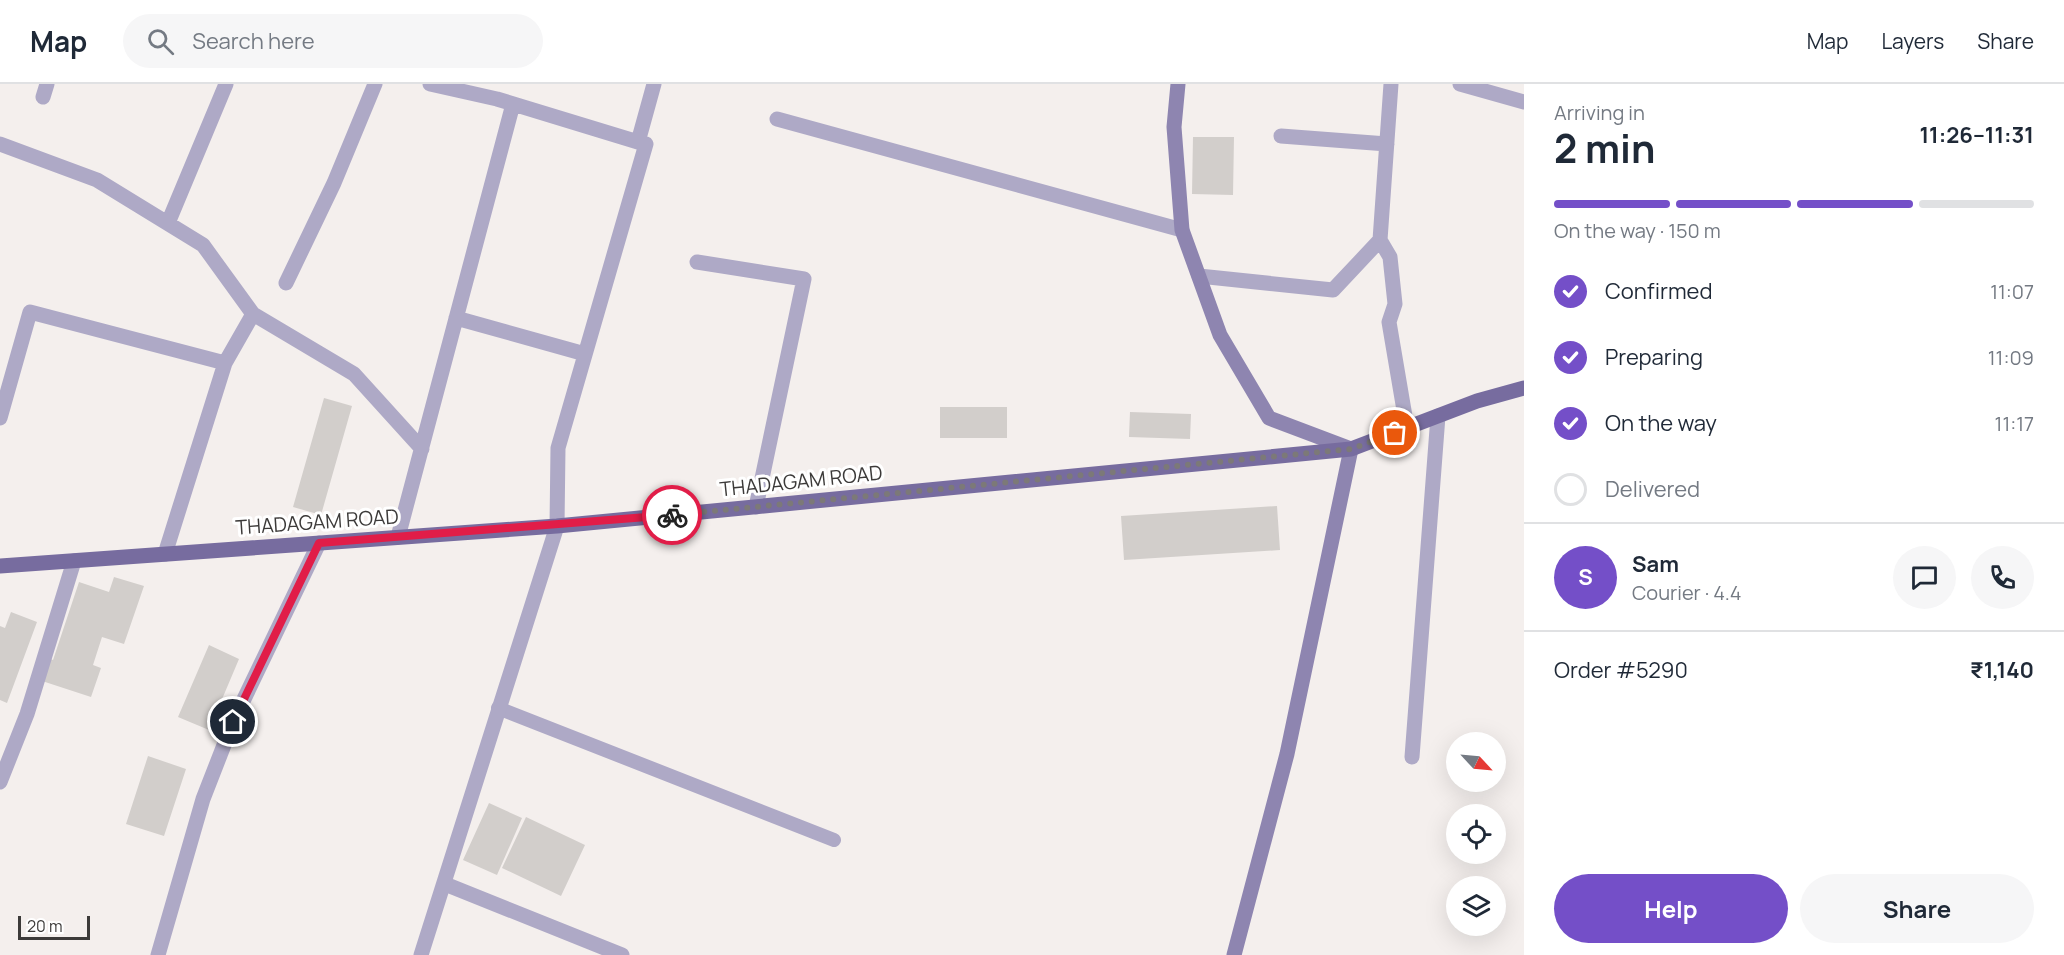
<!DOCTYPE html>
<html lang="en">
<head>
<meta charset="utf-8">
<style>
  body { margin:0; font-family:Manrope,sans-serif; background:#f6f6f7; color:#1f2937; height:100vh; display:flex; flex-direction:column; font-size:22px; white-space:nowrap }
  * { box-sizing:border-box; margin:0 }
  p { font-size:20px; color:#747a83 }
  .icon { flex:none; width:33px; height:33px; fill:none; stroke:currentColor; stroke-width:2; stroke-linecap:round; stroke-linejoin:round }
  .map { position:relative; flex:1; overflow:hidden }
  .details { display:flex; flex-direction:column; background:#fff; width:540px }
  .details>* { flex:none }
  .needle { width:39px; rotate:116deg }
  .tools { position:absolute; left:1446px; top:648px; display:grid; gap:12px }
  .tools a { display:grid; place-items:center; width:60px; height:60px; border-radius:50%; background:#fff; box-shadow:0 6px 24px #0002; font-size:30px }
  .scale { position:absolute; left:18px; bottom:15px; width:72px; box-sizing:border-box; padding-left:6px; border:3px solid #3c3a39; border-top:0; font-size:16px; line-height:21px; white-space:nowrap; color:#3c3a39; -webkit-text-stroke:4px #fff; paint-order:stroke }
  .pin { position:absolute; display:grid; place-items:center; width:51px; height:51px; color:#fff; margin:-26px; border:3px solid #fff; border-radius:50%; box-shadow:0 2px 6px #0007 }
  .courier { position:absolute; display:grid; place-items:center; width:60px; height:60px; margin:-30px; border:4px solid #e11d48; border-radius:50%; background:#fff; color:#222; box-shadow:0 2px 8px #0007 }
  .summary em { font-style:normal; font-weight:700 }
  .summary div { display:flex; flex-direction:column-reverse }
  .summary { display:flex; align-items:center; justify-content:space-between; height:102px; padding:0 30px }
  h1 { font-size:39px; font-weight:700; line-height:45px }
  .bar { display:grid; grid-template-columns:repeat(4,1fr); gap:9px 6px; align-content:center; height:72px; padding:0 30px }
  .bar i { height:8px; border-radius:4px; background:#e0e1e3 }
  .bar .active { background:#744fc8 }
  .bar p { grid-column:span 4 }
  .line { display:flex; align-items:center; gap:15px; padding:0 30px; border-top:2px solid #e0e1e3 }
  .line div { flex:1 }
  .round { display:grid; place-items:center; flex:none; width:63px; height:63px; border-radius:32px; background:#f6f6f7 }
  ol { padding:0 30px; list-style:none }
  li { display:flex; align-items:center; gap:18px; height:66px }
  li p { margin-inline-start:auto }
  li .icon { padding:6px; border-radius:50%; background:#744fc8; color:#fff; stroke-width:4 }
  li:last-child { color:#747a83 }
  li i { width:33px; height:33px; border:3px solid #e0e1e3; border-radius:50% }
  .action { display:flex; gap:12px; margin-top:auto; padding:12px 30px }
  .action a { flex:1; height:69px; border-radius:36px; background:#744fc8; color:#fff; font-size:24px; font-weight:700; line-height:69px; text-align:center }
  .action a+a { background:#f6f6f7; color:#1f2937 }
  header { display:flex; align-items:center; gap:36px; box-sizing:border-box; height:84px; padding:0 30px; background:#fff; border-bottom:2px solid #e0e1e3 }
  header strong { font-size:28px }
  nav { display:flex; gap:33px; margin-inline-start:auto; font-size:21px }
  .search { width:420px; height:54px; background:#f6f6f7; display:flex; align-items:center; gap:15px; box-sizing:border-box; padding:0 21px; border-radius:33px; color:#747a83; font-size:22px }
  main { display:flex; flex:1; min-height:0 }
  .map>svg:first-child { display:block }
</style>
</head>
<body>
<header>
<strong>Map</strong>
<div class="search"><svg class="icon" aria-label="search" viewBox="0 0 24 24"><circle cx="10" cy="10" r="6"/><path d="M15 15l6 6"/></svg>Search here</div>
<nav><a>Map</a><a>Layers</a><a>Share</a></nav>
</header>
<main>
<div class="map">
<svg width="1524" height="871" viewBox="0 0 1524 871">
  <rect width="100%" height="100%" fill="#f4efed"/>
  <!-- building -->
  <path fill="#d2cecb" d="M1193 53H1234L1233 111 1192 110Z
    M324 314 352 322 321 431 293 423Z
    M940 323H1007V354H940Z
    M1130 328 1191 330 1190 355 1129 353Z
    M1277 422 1280 466 1124 476 1121 432Z
    M114 493 144 502 124 560 102 553 93 581 101 584 91 613 39 596 46 573 53 576 79 498 109 508Z
    M11 528 37 538 7 619 0 616V542L5 544Z
    M209 561 239 575 209 646 178 633Z
    M148 672 186 685 164 752 126 740Z
    M489 719 522 734 497 791 463 776Z
    M526 733 585 761 561 812 502 784Z"/>
  <g fill="none" stroke-linecap="round" stroke-linejoin="round">
    <!-- lane -->
    <path stroke="#aea9c6" stroke-width="14" d="M498 624 834 756"/>
    <!-- street -->
    <path stroke="#aea9c6" stroke-width="15" d="M430 0 497 15 638 58 654 0
      M1460 0 1524 18
      M43 13 47 0
      M777 35 1182 146
      M1281 52 1387 60
      M0 60 97 96 203 161 253 230 354 290 422 365
      M168 139 226 0
      M1380 156 1390 173 1395 220 1389 238 1407 344
      M697 178 804 195 756 423
      M1199 192 1333 206 1380 156 1391 0
      M286 199 334 99 375 0
      M456 234 585 270
      M0 334 30 228 225 279
      M398 453 513 20
      M165 470 225 279 253 230
      M1412 673 1438 332
      M0 698 27 630 74 477
      M445 800 622 871
      M158 871 203 715 233 638 319 459
      M421 871 557 442 558 364 646 60 638 58"/>
    <!-- secondary -->
    <path stroke="#8e85b0" stroke-width="15" d="M1178 0 1174 43 1182 146 1220 251 1269 334 1351 365 1287 670 1234 871"/>
    <!-- primary -->
    <path stroke="#776c9f" stroke-width="15" d="M0 482 557 442 1351 365 1477 317 1524 304"/>
  </g>
  <g fill="none" stroke-linecap="round" stroke-linejoin="round">
    <!-- done -->
    <path stroke="#7c7978" stroke-width="6" stroke-dasharray="0 10.8" d="M672 431 1351 365 1395 349"/>
    <!-- route -->
    <path stroke="#e11d48" stroke-width="8" d="M233 638 319 459 672 431"/>
  </g>
  <g text-anchor="middle" stroke-width="6" stroke-linejoin="round" paint-order="stroke">
    <!-- street labels -->
    <g font-size="20" fill="#3c3a39" stroke="#fff">
      <text transform="translate(801 397) rotate(-6)" y="7">THADAGAM ROAD</text>
      <text transform="translate(317 438) rotate(-4)" y="7">THADAGAM ROAD</text>
    </g>
  </g>
</svg>
<div class="tools">
<a><svg class="needle" viewBox="-14 -14 28 28"><path d="M0-13l5 13h-10z" fill="#e53935"/><path d="M0 13l5-13h-10z" fill="#747a83"/></svg></a>
<a><svg class="icon" aria-label="locate" viewBox="0 0 24 24"><circle cx="12" cy="12" r="6"/><path d="M12 2v4M12 18v4M2 12h4M18 12h4"/></svg></a>
<a><svg class="icon" aria-label="layers" viewBox="0 0 24 24"><path d="M12 4l9 5-9 5-9-5zM3 14l9 5 9-5"/></svg></a>
</div>
<div class="scale">20 m</div>
<div class="pin" style="left:1395px;top:349px;background:#ea580c"><svg class="icon" aria-label="bag" viewBox="0 0 24 24"><path d="M5 8h14l-1 12H6zM9 8a3 3 0 0 1 6 0"/></svg></div>
<div class="pin" style="left:233px;top:638px;background:#1f2937"><svg class="icon" aria-label="home" viewBox="0 0 24 24"><path d="M3 11l9-7 9 7M6 9v11h12V9"/></svg></div>
<div class="courier" style="left:672px;top:431px"><svg class="icon" aria-label="bike" viewBox="0 0 24 24"><circle cx="6" cy="16" r="4"/><circle cx="18" cy="16" r="4"/><path d="M6 16l4-8h5l3 8M10 8l3 8H6M13 5h3"/></svg></div>
</div>
<section class="details">
<div class="summary"><div><h1>2 min</h1><p>Arriving in</p></div><em>11:26–11:31</em></div>
<div class="bar"><i class="active"></i><i class="active"></i><i class="active"></i><i></i><p>On the way · 150 m</p></div>
<ol>
<li><svg class="icon" aria-label="check" viewBox="0 0 24 24"><path d="M5 12l5 5 9-10"/></svg>Confirmed<p>11:07</p></li>
<li><svg class="icon" aria-label="check" viewBox="0 0 24 24"><path d="M5 12l5 5 9-10"/></svg>Preparing<p>11:09</p></li>
<li><svg class="icon" aria-label="check" viewBox="0 0 24 24"><path d="M5 12l5 5 9-10"/></svg>On the way<p>11:17</p></li>
<li><i></i>Delivered</li>
</ol>
<div class="line" style="height:108px"><b class="round" style="background:#744fc8;color:#fff">S</b><div><b>Sam</b><p>Courier · 4.4</p></div><a class="round"><svg class="icon" aria-label="chat" viewBox="0 0 24 24"><path d="M4 5h16v11H9l-5 4z"/></svg></a><a class="round"><svg class="icon" aria-label="phone" viewBox="0 0 24 24"><path d="M5 4h4l2 5-3 2q2 4 5 5l2-3 5 2v4C11 20 4 13 5 4z"/></svg></a></div>
<div class="line" style="height:78px"><div>Order #5290</div><b>₹1,140</b></div>
<div class="action"><a>Help</a><a>Share</a></div>
</section>
</main>
</body>
</html>
